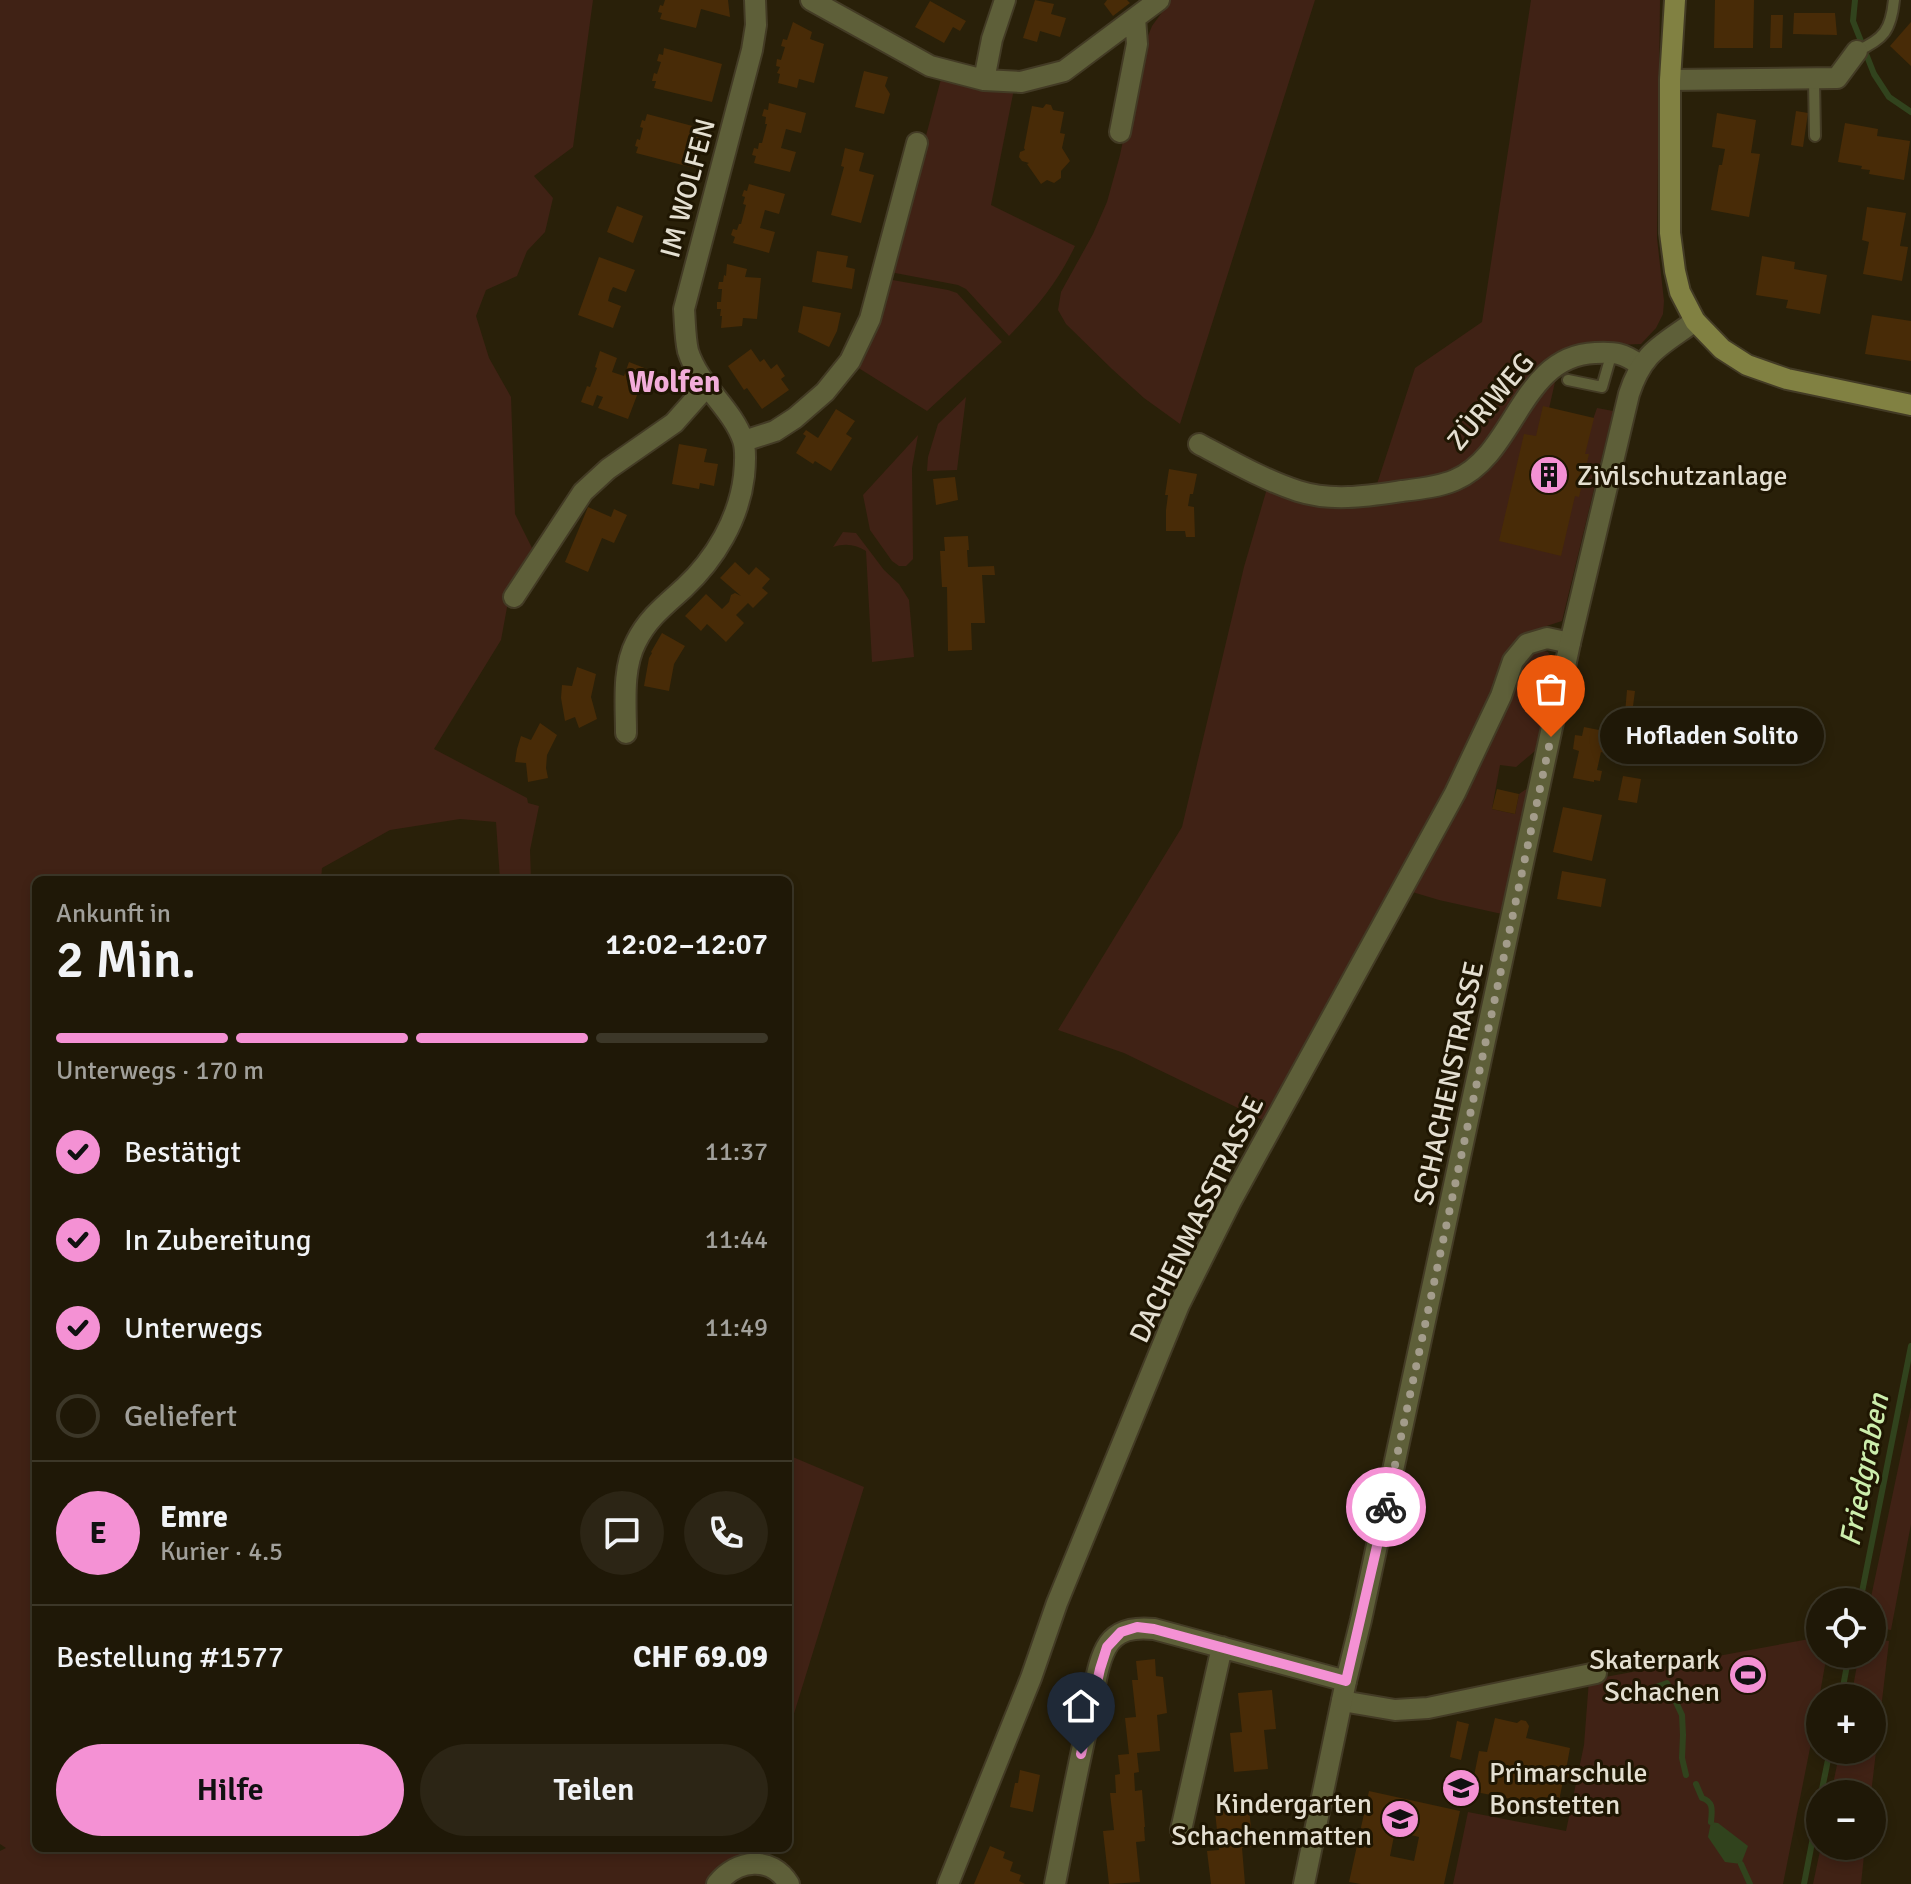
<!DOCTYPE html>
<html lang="de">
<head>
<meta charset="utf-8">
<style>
  body { margin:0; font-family:Signika,sans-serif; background:#2c2515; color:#f1f3f6; height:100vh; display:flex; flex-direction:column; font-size:30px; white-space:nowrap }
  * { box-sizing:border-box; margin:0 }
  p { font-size:26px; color:#a1a09b }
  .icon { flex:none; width:44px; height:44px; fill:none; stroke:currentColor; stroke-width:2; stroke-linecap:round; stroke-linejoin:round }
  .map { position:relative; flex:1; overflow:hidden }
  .panel { position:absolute; left:32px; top:876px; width:760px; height:976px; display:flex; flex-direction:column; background:#1f1807; border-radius:12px; box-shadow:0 4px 12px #0003,0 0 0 2px #3c3728 }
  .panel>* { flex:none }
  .controls { position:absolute; left:1806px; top:1588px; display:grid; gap:16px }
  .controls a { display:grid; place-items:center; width:80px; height:80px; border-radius:50%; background:#1f1807; box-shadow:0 4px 12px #0003,0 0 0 2px #3c3728; font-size:40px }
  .pin { position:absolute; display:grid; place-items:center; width:68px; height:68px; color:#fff; margin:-82px -34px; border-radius:50% 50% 50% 0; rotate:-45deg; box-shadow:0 0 8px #0007 }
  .pin .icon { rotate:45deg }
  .courier { position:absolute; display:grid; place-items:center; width:80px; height:80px; margin:-40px; border:6px solid #f491d4; border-radius:50%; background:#fff; color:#222; box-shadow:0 2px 10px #0007 }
  .bubble { position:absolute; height:56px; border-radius:28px; background:#1f1807; box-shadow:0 4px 12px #0003,0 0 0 2px #3c3728; font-size:26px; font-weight:600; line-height:56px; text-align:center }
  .overview em { font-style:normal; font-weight:600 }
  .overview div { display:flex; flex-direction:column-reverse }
  .overview { display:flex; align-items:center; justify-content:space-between; height:136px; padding:0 24px }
  h1 { font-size:52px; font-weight:600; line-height:60px }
  .bar { display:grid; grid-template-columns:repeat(4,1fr); gap:12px 8px; align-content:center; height:96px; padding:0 24px }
  .bar i { height:10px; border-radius:6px; background:#3c3728 }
  .bar .active { background:#f491d4 }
  .bar p { grid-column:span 4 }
  .line { display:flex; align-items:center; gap:20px; padding:0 24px; border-top:2px solid #3c3728 }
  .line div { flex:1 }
  .round { display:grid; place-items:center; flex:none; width:84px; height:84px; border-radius:42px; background:#2c2515 }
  ol { padding:0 24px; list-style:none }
  li { display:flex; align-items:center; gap:24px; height:88px }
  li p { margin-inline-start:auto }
  li .icon { padding:8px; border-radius:50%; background:#f491d4; color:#111; stroke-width:4 }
  li:last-child { color:#a1a09b }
  li i { width:44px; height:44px; border:4px solid #3c3728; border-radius:50% }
  .cta { display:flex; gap:16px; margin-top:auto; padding:16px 24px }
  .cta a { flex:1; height:92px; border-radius:48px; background:#f491d4; color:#111; font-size:32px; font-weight:600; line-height:92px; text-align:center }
  .cta a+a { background:#2c2515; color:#f1f3f6 }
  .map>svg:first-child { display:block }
</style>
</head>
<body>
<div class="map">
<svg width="1911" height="1884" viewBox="0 0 1911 1884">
  <rect width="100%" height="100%" fill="#292009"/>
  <!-- green -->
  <path fill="#402215" d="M0 0H593L573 147 534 176 553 198 545 232 527 251 517 276 486 290 476 316 489 358 511 397 515 514 532 548 512 580 501 640 434 749 527 798 528 803 539 806 530 850 531 880H500L496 822 460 819 390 830 322 868 321 880H36V1848H766L763 1857 711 1884H0V1851L6 1848 0 1844Z
    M1171 0H1315L1180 424 1144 398 1112 369 1066 324 1058 310 1061 292 1093 234 1107 202 1120 155 1142 51 1152 26Z
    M1531 0H1660L1657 238 1664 301 1663 314 1656 328 1641 344 1593 346 1569 351 1461 470 1375 490 1415 368 1482 322Z
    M941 79 988 89H1014L991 205 1075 246C1058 282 1037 307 1009 336L966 289 958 285 890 272Z
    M887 279 948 290 957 293 1002 342 927 411 857 367Z
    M1558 376 1555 382 1548 413 1590 428 1597 408 1613 411 1562 621 1525 633 1515 642 1508 654 1495 694 1458 771 1267 1122 1124 1053 1058 1030 1182 827 1244 567 1268 485 1296 497 1465 481 1541 387Z
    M966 397 957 470 927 471 928 457 938 424Z
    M918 435 912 468 913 559 906 566H899L892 561 870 530 863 495Z
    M843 532 856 533 884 570 899 584 909 600 914 657 872 662 866 551C855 544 845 543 833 547Z
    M1541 650 1548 652 1552 659 1553 668 1535 751 1516 767 1500 765 1492 809 1515 814 1519 794 1528 788 1502 914 1439 900 1409 891 1525 659 1534 652Z
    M1911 1407V1524L1891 1630 1872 1627V1602H1870Z
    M788 1455 864 1487 788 1733Z
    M1820 1637V1654H1827L1812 1738 1783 1884H1453L1468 1812 1566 1831 1584 1745 1589 1680Z
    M1872 1639 1889 1641 1871 1794H1831L1840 1750H1872V1698H1851L1859 1654H1872Z
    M1821 1846H1865L1861 1884H1813Z"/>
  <!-- water -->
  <path fill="#31431d" d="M1711 1822 1718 1823 1748 1846 1741 1864 1725 1862 1708 1837Z"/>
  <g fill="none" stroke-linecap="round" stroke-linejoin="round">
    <!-- stream -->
    <path stroke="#31431d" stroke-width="6" d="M1855 0 1853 21 1874 74 1889 97 1911 112
      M1860 1602 1911 1346
      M1634 1695 1667 1683 1682 1715 1683 1735 1682 1758 1686 1775
      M1841 1698 1849 1654
      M1696 1784 1702 1798C1714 1802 1712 1810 1711 1822
      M1821 1794 1830 1750
      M1741 1864 1750 1884
      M1804 1884 1820 1801"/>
  </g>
  <!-- building -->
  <path fill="#482b07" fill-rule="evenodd" d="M665 0H728L730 17 701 9 696 28 660 19 662 13 658 12 660 5 663 6Z
    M1035 0 1054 4 1051 14 1066 18 1060 37 1040 31 1037 42 1023 38Z
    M1107 0H1127L1130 3 1113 16 1104 4Z
    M1715 0H1754L1753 48H1714Z
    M930 1 966 21 960 31 953 27 944 43 915 27Z
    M1794 13H1835L1837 35 1793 34Z
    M1771 15H1783L1782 48H1770Z
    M793 22 812 32 810 39 824 44 814 83 799 79 797 88 778 83 780 74 777 73 780 67 776 66 777 59 781 60 785 47 781 46 783 39 787 40Z
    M1911 22V66L1890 46Z
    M664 48 722 64 712 102 654 88 656 81H652L654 73 657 74 661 62 657 61 659 54 663 55Z
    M864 71 888 77 885 86 890 94 884 114 855 107Z
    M769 103 806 113 801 133 786 129 781 148 796 152 790 172 754 163 756 156 752 155 754 148 758 149 759 143H762L767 124H765L766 117 762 116 764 109 768 110Z
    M1046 104 1051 105 1053 110 1064 112 1060 133 1065 134 1062 148 1070 161 1061 171V178L1054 183 1047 180 1041 184 1027 164 1029 163 1022 161 1019 157 1020 152 1025 150 1024 148 1032 106 1043 108Z
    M1796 111 1808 113 1803 147 1791 145Z
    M1717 113 1756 120 1751 153 1760 154 1749 217 1711 210 1719 165H1722L1725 149 1712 147Z
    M647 114 704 129 694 168 636 153 638 147 635 146 637 139 640 140 643 128 640 127 642 120 645 121Z
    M1845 123 1878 129 1877 136 1910 141 1904 180 1869 174 1870 170 1861 169 1862 166 1838 162Z
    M845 148 864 153 859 171 874 175 861 223 831 215 844 167 841 166Z
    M749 184 785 194 779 214 765 210 760 228 775 232 769 253 733 243 735 237 731 235 733 229 737 230 739 224H741L746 205 743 204 745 197 742 196 744 190 747 191Z
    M617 206 643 216 633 243 607 232Z
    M1867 207 1906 213 1900 246 1908 247 1902 281 1863 274 1869 242 1862 240Z
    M817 251 848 256 846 267 855 269 852 289 812 282Z
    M1762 256 1795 262 1794 269 1827 275 1820 314 1786 308 1788 300 1756 295Z
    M599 257 635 270 626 292 613 287 610 293 608 301 621 306 613 328 578 315Z
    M727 264 747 269 745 277 761 278 759 299 757 319 743 318 742 326 721 328 722 316H720L721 309H717V302H721L722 289H718L719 282H723L724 275 726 276Z
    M803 306 841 313 837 331 829 347 798 332Z
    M1872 315 1911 321V361L1865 354Z
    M751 349 760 362 764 359 771 369 777 364 785 376 781 379 789 390 762 409 747 388 744 390 728 366Z
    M600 351 617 358 612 372 624 376 629 362 647 369 628 419 598 408 603 397 597 395 593 406 581 402 587 386 590 387 597 368 595 367Z
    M1543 406 1594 418 1585 454H1589L1579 497 1575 496 1561 556 1499 541 1524 434 1536 436Z
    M836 409 855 421 846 434 852 438 831 471 815 461 813 464 796 453 806 436 803 434 806 430 818 438Z
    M679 444 707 449 704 462 718 464 714 486 700 483 699 489 672 484Z
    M1169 469 1197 474 1193 494H1190L1188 506 1194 507 1195 537H1186L1185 531H1166V510L1168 495H1165Z
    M955 477 958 500 936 505 933 479Z
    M588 507 611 517 614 509 627 515 614 543 602 538 588 572 565 562Z
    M968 536 969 550H967L968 567 994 566 995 575H982L985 623H971L972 650 948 651 947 587H942L940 551H945L944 537Z
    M735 562 749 575 756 567 770 579 762 588 768 593 753 608 748 603 736 615 744 623 726 642 707 624 701 631 685 616 706 594 722 609 729 602 731 595 735 593 741 596 720 578Z
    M662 633 685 646 674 664 669 691 644 686 649 658 652 653 651 652Z
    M577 667 596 674 591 697 597 719 579 728 575 717 565 721 561 698 562 685 572 686Z
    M1627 690 1635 691 1632 714 1625 713Z
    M540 723 557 735 547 755 546 768 548 778 528 782 526 763 515 762 517 749 521 736 531 740Z
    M1606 723 1617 726 1614 739H1610L1607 754 1601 752 1597 770 1602 771 1600 781 1594 780V782L1573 778 1579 751 1573 749 1575 735 1582 736 1584 727 1604 731Z
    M1623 776 1641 779 1637 803 1618 800Z
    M1497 789 1519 794 1515 814 1492 809Z
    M1563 807 1602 815 1592 861 1553 852Z
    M1562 871 1606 879 1601 907 1557 899Z
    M1155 1659 1156 1676 1163 1677 1167 1713 1157 1715 1160 1751 1137 1753 1139 1772 1134 1773 1135 1791 1142 1790 1145 1827H1144L1145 1841 1136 1842 1140 1882 1109 1884 1103 1831 1114 1830 1110 1793H1116L1115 1775 1120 1774 1118 1755 1129 1754 1125 1718 1136 1717 1132 1680H1138L1136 1661Z
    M1272 1690 1276 1729 1264 1730 1268 1769 1234 1772 1230 1733 1242 1732 1238 1693Z
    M1495 1718 1517 1723 1521 1720 1526 1721 1529 1726 1526 1738 1570 1748 1566 1770 1569 1774 1568 1779 1563 1781 1559 1801 1562 1806 1561 1811 1556 1814 1509 1804 1511 1799 1471 1791 1479 1751 1487 1752Z
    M1457 1721 1469 1724 1461 1760 1450 1757Z
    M1020 1770 1040 1775 1033 1812 1010 1807 1015 1783H1018Z
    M1369 1791 1460 1811 1444 1884H1361L1349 1882ZM1395 1831 1419 1837 1414 1861 1390 1856Z
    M1249 1808 1253 1847 1242 1848 1245 1884H1211L1207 1851 1219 1850 1215 1811Z
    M990 1846 1005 1852 1003 1858 1013 1862 1010 1871 1021 1875 1019 1881 1025 1884H974Z"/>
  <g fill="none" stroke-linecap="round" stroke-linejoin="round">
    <defs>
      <path id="service" d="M1857 51C1884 39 1891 30 1894 0
        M1814 79 1815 136
        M1568 380 1602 387 1612 352"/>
      <path id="minor" d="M811 0 930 66 984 80 1021 82 1064 71 1159 0
        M984 80 992 39 1005 0
        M1670 80 1837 78 1857 51
        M1120 132 1137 44 1135 18
        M744 441 775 431 795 418 825 392 850 361 870 319 917 143
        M1199 444C1231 461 1264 480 1298 491 1332 502 1368 496 1402 491 1419 489 1439 487 1455 480 1516 454 1520 356 1595 353 1616 352 1623 353 1640 365
        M514 597 583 492 608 469 674 423 706 387
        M626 733C626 704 622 669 636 642 647 619 665 605 684 588 715 559 739 519 744 476 745 466 746 449 743 440 732 408 699 386 688 351 685 338 685 322 684 309L752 50 756 25 755 0
        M1342 1701 1395 1710 1428 1708 1596 1673
        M1181 1830 1222 1647
        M717 1884C737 1859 771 1855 789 1884
        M948 1884 1031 1678 1057 1603 1179 1305 1231 1201 1455 793 1501 696 1513 661 1527 644 1547 638 1570 643
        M1055 1884C1066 1827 1077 1771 1090 1714 1094 1693 1096 1667 1106 1648 1116 1629 1135 1627 1154 1629L1346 1681"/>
      <path id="tertiary" d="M1304 1884 1346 1681 1361 1620 1570 643 1629 394C1643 351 1661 346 1695 321"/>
      <path id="secondary" d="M1675 0 1670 80V233L1675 271 1680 292 1695 321 1722 349 1747 365 1787 379 1911 405"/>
    </defs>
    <!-- service casing -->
    <use href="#service" stroke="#433b25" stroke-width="14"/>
    <!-- minor casing -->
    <use href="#minor" stroke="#433b25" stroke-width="24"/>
    <!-- tertiary casing -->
    <use href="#tertiary" stroke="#433b25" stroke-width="24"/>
    <!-- secondary casing -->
    <use href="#secondary" stroke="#433b25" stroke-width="24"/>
    <!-- service -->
    <use href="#service" stroke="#5e5f39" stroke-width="10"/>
    <!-- minor -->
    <use href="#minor" stroke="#5e5f39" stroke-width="20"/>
    <!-- tertiary -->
    <use href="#tertiary" stroke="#5e5f39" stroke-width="20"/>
    <!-- secondary -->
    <use href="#secondary" stroke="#818142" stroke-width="20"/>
  </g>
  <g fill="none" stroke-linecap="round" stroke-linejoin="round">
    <!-- done -->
    <path stroke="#a39c8b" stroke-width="8" stroke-dasharray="0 14.4" d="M1386 1507 1551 737"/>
    <!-- route -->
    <path stroke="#f491d4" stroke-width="10" d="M1081 1754 1100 1669 1107 1647 1121 1632 1137 1627 1154 1629 1346 1681 1386 1507"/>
  </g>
  <!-- icons -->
  <defs>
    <symbol id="building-disc" viewBox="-11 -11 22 22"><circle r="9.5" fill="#f491d4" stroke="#1f1602"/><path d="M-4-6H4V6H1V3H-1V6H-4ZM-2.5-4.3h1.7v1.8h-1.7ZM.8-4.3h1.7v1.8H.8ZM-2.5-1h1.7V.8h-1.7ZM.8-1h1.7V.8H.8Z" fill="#111"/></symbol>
    <symbol id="stadium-disc" viewBox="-11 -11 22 22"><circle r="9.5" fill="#f491d4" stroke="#1f1602"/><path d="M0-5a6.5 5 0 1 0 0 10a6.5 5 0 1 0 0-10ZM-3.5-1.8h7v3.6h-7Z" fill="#111"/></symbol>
    <symbol id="school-disc" viewBox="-11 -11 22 22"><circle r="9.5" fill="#f491d4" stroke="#1f1602"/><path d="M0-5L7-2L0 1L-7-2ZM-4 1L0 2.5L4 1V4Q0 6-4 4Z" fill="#111"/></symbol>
  </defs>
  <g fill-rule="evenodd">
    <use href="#building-disc" x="1527" y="453" width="44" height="44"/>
    <use href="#stadium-disc" x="1726" y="1653" width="44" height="44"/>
    <use href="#school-disc" x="1439" y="1766" width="44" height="44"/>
    <use href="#school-disc" x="1378" y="1797" width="44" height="44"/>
  </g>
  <g text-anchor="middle" stroke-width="6" stroke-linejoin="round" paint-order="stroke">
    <!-- street labels -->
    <g font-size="28" fill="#e4dfd1" stroke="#1f1602">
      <text transform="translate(687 188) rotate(-75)" y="10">IM WOLFEN</text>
      <text transform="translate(1490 401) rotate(-50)" y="10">ZÜRIWEG</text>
      <text transform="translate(1448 1083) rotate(-78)" y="10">SCHACHENSTRASSE</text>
      <text transform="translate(1196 1219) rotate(-64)" y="10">DACHENMASSTRASSE</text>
    </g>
    <!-- poi labels -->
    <g font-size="28" fill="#e4dfd1" stroke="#1f1602" text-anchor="start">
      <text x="1577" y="485">Zivilschutzanlage</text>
      <text x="1720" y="1669" text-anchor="end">Skaterpark<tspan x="1720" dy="32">Schachen</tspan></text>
      <text x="1489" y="1782">Primarschule<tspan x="1489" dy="32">Bonstetten</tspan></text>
      <text x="1372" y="1813" text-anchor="end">Kindergarten<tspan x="1372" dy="32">Schachenmatten</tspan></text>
    </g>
    <!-- neighbourhood labels -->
    <g font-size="30" font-weight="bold" fill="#f2adda" stroke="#1f1602">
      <text x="674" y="392">Wolfen</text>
    </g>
    <!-- water labels -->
    <g font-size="30" font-style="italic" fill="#cceeac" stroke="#1f1602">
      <text transform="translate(1864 1470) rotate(-79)" y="10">Friedgraben</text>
    </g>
  </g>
</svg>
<div class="controls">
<a><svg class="icon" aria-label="locate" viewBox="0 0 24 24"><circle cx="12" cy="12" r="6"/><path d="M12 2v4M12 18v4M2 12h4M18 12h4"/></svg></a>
<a>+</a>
<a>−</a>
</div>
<div class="pin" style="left:1551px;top:737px;background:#ea580c"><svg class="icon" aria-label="bag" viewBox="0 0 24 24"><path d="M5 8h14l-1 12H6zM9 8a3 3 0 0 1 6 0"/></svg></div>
<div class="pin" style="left:1081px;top:1754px;background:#1f2937"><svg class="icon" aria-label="home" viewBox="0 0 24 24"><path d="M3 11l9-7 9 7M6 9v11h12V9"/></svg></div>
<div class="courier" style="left:1386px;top:1507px"><svg class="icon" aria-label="bike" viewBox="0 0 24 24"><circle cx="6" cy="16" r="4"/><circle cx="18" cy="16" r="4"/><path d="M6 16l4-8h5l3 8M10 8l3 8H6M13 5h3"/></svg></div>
<div class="bubble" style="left:1600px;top:708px;width:224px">Hofladen Solito</div>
<section class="panel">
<div class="overview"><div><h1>2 Min.</h1><p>Ankunft in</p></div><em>12:02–12:07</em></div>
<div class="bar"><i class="active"></i><i class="active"></i><i class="active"></i><i></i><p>Unterwegs · 170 m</p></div>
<ol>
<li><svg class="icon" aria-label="check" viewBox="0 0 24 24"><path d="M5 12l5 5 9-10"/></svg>Bestätigt<p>11:37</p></li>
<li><svg class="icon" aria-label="check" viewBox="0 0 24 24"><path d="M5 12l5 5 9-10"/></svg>In Zubereitung<p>11:44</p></li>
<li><svg class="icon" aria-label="check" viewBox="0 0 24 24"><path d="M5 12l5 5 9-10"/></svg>Unterwegs<p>11:49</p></li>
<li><i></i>Geliefert</li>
</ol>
<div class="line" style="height:144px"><b class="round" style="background:#f491d4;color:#111">E</b><div><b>Emre</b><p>Kurier · 4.5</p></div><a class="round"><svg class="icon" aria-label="chat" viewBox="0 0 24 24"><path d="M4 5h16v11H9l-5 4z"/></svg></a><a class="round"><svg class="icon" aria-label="phone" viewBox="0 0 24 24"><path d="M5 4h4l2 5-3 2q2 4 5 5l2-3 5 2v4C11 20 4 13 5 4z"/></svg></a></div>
<div class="line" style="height:104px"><div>Bestellung #1577</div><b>CHF 69.09</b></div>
<div class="cta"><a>Hilfe</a><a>Teilen</a></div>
</section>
</div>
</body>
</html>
